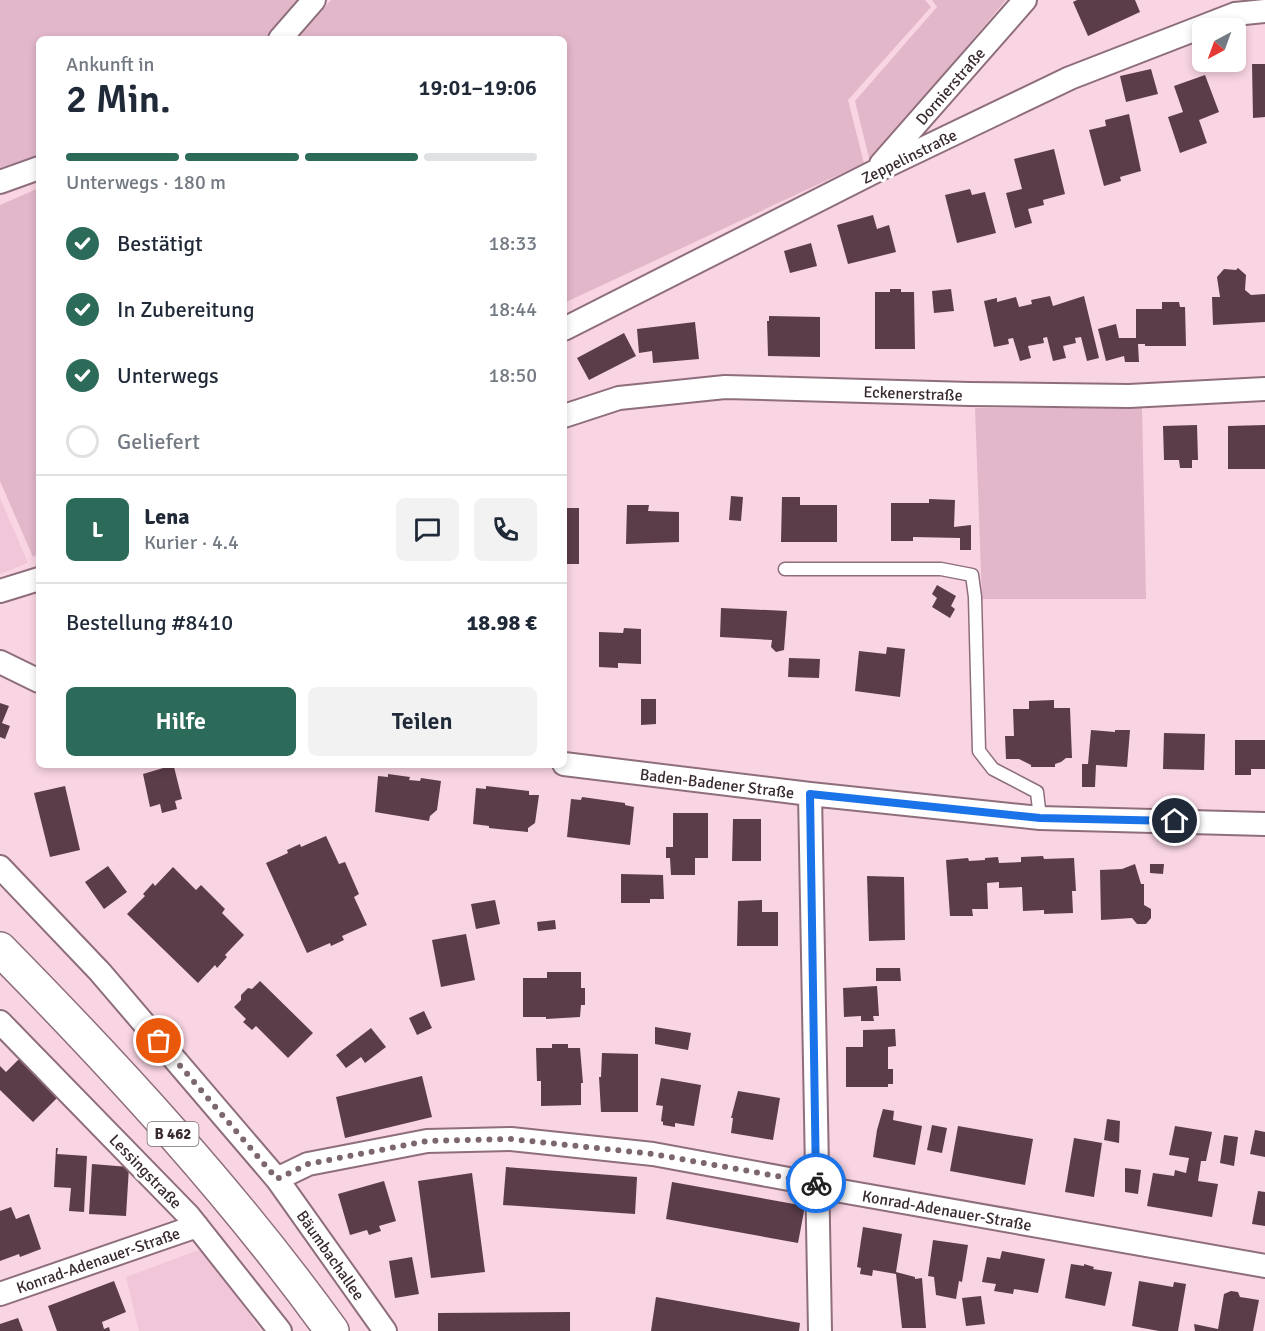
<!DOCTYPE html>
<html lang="de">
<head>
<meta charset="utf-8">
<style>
  body { margin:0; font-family:Signika,sans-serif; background:#f2f2f3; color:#1f2937; height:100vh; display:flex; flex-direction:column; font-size:22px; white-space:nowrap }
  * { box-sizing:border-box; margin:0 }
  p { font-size:20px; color:#747a83 }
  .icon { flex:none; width:33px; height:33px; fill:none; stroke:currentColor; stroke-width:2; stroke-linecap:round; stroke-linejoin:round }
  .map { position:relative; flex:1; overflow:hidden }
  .panel { position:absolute; left:36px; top:36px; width:531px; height:732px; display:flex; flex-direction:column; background:#fff; border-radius:9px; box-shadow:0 3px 9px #0003 }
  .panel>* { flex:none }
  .needle { width:39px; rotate:221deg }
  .fabs { position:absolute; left:1192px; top:18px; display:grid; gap:12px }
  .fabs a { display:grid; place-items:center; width:54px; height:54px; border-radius:9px; background:#fff; box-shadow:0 3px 9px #0003; font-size:30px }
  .pin { position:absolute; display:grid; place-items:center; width:51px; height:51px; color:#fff; margin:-26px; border:3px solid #fff; border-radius:50%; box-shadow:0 2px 6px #0007 }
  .courier { position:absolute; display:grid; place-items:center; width:60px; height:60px; margin:-30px; border:4px solid #1a73e8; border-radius:50%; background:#fff; color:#222; box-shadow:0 2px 8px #0007 }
  .headline em { font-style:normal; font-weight:600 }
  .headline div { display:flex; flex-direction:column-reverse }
  .headline { display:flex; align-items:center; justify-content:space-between; height:102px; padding:0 30px }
  h1 { font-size:39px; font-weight:600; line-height:45px }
  .bar { display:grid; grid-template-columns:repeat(4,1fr); gap:9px 6px; align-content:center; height:72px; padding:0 30px }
  .bar i { height:8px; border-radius:4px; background:#e0e1e3 }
  .bar .active { background:#2c6b59 }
  .bar p { grid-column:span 4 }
  .line { display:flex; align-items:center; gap:15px; padding:0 30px; border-top:2px solid #e0e1e3 }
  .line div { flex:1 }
  .round { display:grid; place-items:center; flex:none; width:63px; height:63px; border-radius:9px; background:#f2f2f3 }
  ol { padding:0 30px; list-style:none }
  li { display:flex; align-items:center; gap:18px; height:66px }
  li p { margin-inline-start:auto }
  li .icon { padding:6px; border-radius:50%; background:#2c6b59; color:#fff; stroke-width:4 }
  li:last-child { color:#747a83 }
  li i { width:33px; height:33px; border:3px solid #e0e1e3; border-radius:50% }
  .action { display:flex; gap:12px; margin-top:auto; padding:12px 30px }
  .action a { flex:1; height:69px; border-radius:9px; background:#2c6b59; color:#fff; font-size:24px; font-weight:600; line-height:69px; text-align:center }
  .action a+a { background:#f2f2f3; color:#1f2937 }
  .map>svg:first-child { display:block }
</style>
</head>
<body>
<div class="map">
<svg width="1265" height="1331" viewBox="0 0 1265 1331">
  <rect width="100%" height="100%" fill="#f9d4e3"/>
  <!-- built -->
  <path fill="#f2c6d9" d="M0 498 28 563 0 574Z
    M204 1248 261 1331H139L126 1277Z"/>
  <!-- green -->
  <path fill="#e2b7ca" d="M0 0H301L266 39H39V157L0 173Z
    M331 0H925L931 7 848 100 864 163 564 303V39H296Z
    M932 0H1006L870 162 855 101 937 7Z
    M39 188V553L33 557 0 481V205Z
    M975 408H1142L1146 599H982Z"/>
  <!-- building -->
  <path fill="#5b3d4a" d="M1077 0H1135L1140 12 1088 36 1073 2Z
    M1252 64H1265V117L1253 118Z
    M1151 69 1158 94 1126 102 1120 76Z
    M1205 75 1219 112 1199 120 1207 143 1180 153 1168 117 1183 112 1174 86Z
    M1129 114 1141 171 1120 177 1121 181 1104 186 1089 130 1106 126 1105 120Z
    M1054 149 1065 194 1043 200 1044 205 1028 209 1032 223 1015 228 1006 193 1022 189 1014 159Z
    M970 189 972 195 985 192 996 233 957 243 945 195Z
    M873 215 877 229 889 225 896 252 848 264 837 225Z
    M811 243 817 266 790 273 784 251Z
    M1238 268 1246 275 1245 290 1251 295 1265 294V322L1213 325 1212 297H1220L1217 277 1224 269 1236 270Z
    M890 289H901V292H914L915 349H875V292H890Z
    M951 289 954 311 934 313 932 291Z
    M1050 296 1053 306 1084 296 1099 358 1087 361 1081 337 1075 338 1076 343 1063 346 1066 358 1053 361 1047 337 1043 338 1044 343 1028 346 1031 358 1020 361 1013 338 1008 339 1009 344 994 347 984 301 997 298V302L1016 297 1019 307 1032 304 1031 300Z
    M1162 302H1179L1180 307H1185L1186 346H1145V344H1138L1139 362H1125L1124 356 1106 361 1098 329 1116 324 1119 338H1136V309H1162Z
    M769 316 820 317V357L768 356 767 321H769Z
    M695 322 699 359 653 363 652 351 639 353 637 329Z
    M624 333 636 356 589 380 577 358Z
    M1197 425 1198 460H1192V468H1180L1179 460H1164L1163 426Z
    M1265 425V469H1228V426Z
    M731 496 743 497 741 521 729 520Z
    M782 497H800V505H837V542H781Z
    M929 499 955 500 954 527 971 525V550H960V538L913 537V541H891V503H929Z
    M627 505H649L648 511 679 512V542L626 544Z
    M564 508H579V564H564Z
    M937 585 956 596 951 606 955 609 950 618 932 607 937 598 932 594Z
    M721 608 787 611 784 650 776 652 771 647 772 640 720 637Z
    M624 628 641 629V664L618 663V668L599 667V632L623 633Z
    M887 647 905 649 900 697 855 691 859 651 886 654Z
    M789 658 820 659 819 678 788 677Z
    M641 699H656V724L641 725Z
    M1054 700V708H1070L1072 758H1066L1061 762 1055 764V767H1031V765L1019 759H1006L1005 736H1014L1013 709H1029V701Z
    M0 703 9 706 2 723 10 726 5 739 0 737Z
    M1091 730 1115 732V730H1130L1127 767 1096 765 1095 787H1082V764H1088Z
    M1164 733 1205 734 1204 770 1163 769Z
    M1235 740H1265V769H1251V775H1235Z
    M170 766 174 767 182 799 175 801 177 809 162 813 160 804 150 807 143 774Z
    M388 774 410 777 409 780 420 781 421 778 441 781 437 810 430 816 429 821 375 812 378 776 388 777Z
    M65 786 80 850 50 857 34 793Z
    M486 786 529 791V795H539L535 823 528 828V832L489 828V826L473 824 476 788 486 789Z
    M582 797 625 803V805L634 807 630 845 567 837 571 799 581 800Z
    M673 813H708V858H695V875H671L670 858H666V847H673Z
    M733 819H761V861H732Z
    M326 836 339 864 345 862 359 894 354 897 367 925 342 936 344 940 331 946 330 943 307 953 266 863 288 853 287 850 300 844 301 847Z
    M1043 856 1044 859 1074 858 1076 891H1072L1073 913 1044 914V910L1023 911 1022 887 999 888V882L987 883 988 909H972L973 916H950L946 860 968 858 969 861 985 860V858L998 857 999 863 1021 862V857Z
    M1135 864 1141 884H1144V905L1151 909V918L1146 924H1137L1132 918 1101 920 1100 870 1122 869Z
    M1150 864H1164L1163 874 1150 873Z
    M108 866 127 892 104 909 85 882Z
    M173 867 196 890 201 885 225 909 222 913 244 935 225 955 227 957 217 968 215 965 198 983 127 914 145 896 143 894 153 883 155 886Z
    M621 874 663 875 664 899H650V903H621Z
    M867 876 904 877 905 940 869 941Z
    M495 900 500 924 476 929 471 904Z
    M762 900V912H778V946H737L738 901Z
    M555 920 556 929 538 931 537 922Z
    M466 934 475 980 441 987 432 940Z
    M876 968H900L901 981H876Z
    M547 972H581V988H585V1005H581L580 1017 546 1019V1017H523V978H547Z
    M260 981 313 1033 288 1058 256 1026 252 1030 243 1022 246 1019 234 1007 241 1000V995L248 988 252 989Z
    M877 986 879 1016H873L874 1021H861V1016L844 1017 843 988Z
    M424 1011 432 1028 417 1035 409 1018Z
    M655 1027 691 1033 688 1050 655 1044Z
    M371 1028 386 1047 365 1063 361 1057 346 1068 336 1055Z
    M895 1029 896 1046 888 1047V1069H893V1084H888V1087H846V1047H863V1030Z
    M552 1044H568V1048H580L583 1083H581V1105L541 1106V1081H537L536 1048H552Z
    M602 1053 638 1054V1112H601L599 1077H601Z
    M21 1057 60 1095 33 1122 0 1090V1066L6 1072Z
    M422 1076 432 1117 345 1138 336 1097Z
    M661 1078 701 1085 694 1126 675 1123V1127L663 1125V1122L661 1121 663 1106 656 1105Z
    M738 1091 780 1098 773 1140 731 1133 733 1118H731Z
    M883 1109 894 1111 893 1120 922 1126 915 1165 873 1157 877 1130Z
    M1107 1119 1120 1121 1119 1143 1104 1140Z
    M932 1125 947 1128 942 1153 927 1150Z
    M958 1126 1033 1139 1025 1185 950 1171Z
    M1175 1126 1212 1132 1206 1161H1201L1198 1181 1218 1184 1212 1217 1147 1206 1153 1173 1174 1176 1175 1170 1186 1173 1189 1158 1169 1155Z
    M1255 1130 1265 1132V1157L1250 1154Z
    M1224 1135 1238 1137 1234 1166 1220 1163Z
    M1074 1138 1102 1143 1094 1197 1065 1192Z
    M56 1148H58L57 1154 87 1156 84 1212 69 1211 71 1188 54 1187Z
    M92 1164 129 1167 126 1216 89 1214Z
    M506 1167 637 1177 635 1214 503 1205Z
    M1125 1168 1141 1170 1138 1194 1125 1192Z
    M472 1173 485 1272 431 1278 418 1181Z
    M384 1181 396 1221 379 1226 381 1231 369 1235 367 1230 350 1235 338 1194Z
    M672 1182 805 1206 798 1243 666 1219Z
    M1258 1191 1265 1192V1226L1252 1224Z
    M11 1207 16 1219 29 1214 41 1249 20 1257 19 1254 0 1261V1211Z
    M863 1227 902 1234 896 1272 915 1277V1279L922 1278 926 1328H902L896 1274 873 1270 872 1276 860 1274 861 1268 857 1267Z
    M933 1240 968 1245 962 1282 959 1281 956 1299 936 1295 934 1277 928 1276Z
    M1002 1251 1045 1259 1038 1293 1014 1289 1013 1294 994 1291 996 1284 982 1282 987 1257 1000 1259Z
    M412 1257 419 1294 395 1298 389 1261Z
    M1071 1264 1084 1266V1264L1094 1267 1093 1269 1112 1272 1105 1306 1065 1298Z
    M114 1281 126 1312 102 1322 104 1329 109 1327 110 1331H57L48 1306Z
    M1139 1281 1173 1287 1174 1282 1186 1284 1178 1331H1159L1132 1326Z
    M1231 1291 1238 1292 1240 1297 1259 1300 1253 1331H1195L1194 1324 1218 1329 1224 1294Z
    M981 1296 985 1324 966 1326 962 1298Z
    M656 1297 800 1323 799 1331H651Z
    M570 1312V1331H438V1313Z
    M18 1318 23 1331H0V1324Z"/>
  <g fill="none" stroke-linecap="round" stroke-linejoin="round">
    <defs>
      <path id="service" d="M785 569H941L972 575 975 597 979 751 993 769 1037 792 1040 818"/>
      <path id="minor" d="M280 39 314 0
        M881 164 1025 0
        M0 182 39 168
        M564 329 874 172 1070 78 1235 14 1265 11
        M564 416 619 398 725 387 969 394 1129 396 1265 389
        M0 591 39 579
        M0 662 39 681
        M564 764 810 794 1040 818 1265 824
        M810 794 820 1331
        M0 867 100 972 277 1179 385 1331
        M0 1022 189 1216 280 1331
        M277 1179 308 1164 427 1141 511 1139 653 1154 816 1184 841 1191 1265 1266
        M0 1294 197 1226"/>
      <path id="primary" d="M0 949C118 1069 233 1194 332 1331"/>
    </defs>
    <!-- service casing -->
    <use href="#service" stroke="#8e6e7c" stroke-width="15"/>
    <!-- minor casing -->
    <use href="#minor" stroke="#8e6e7c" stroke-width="26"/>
    <!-- primary casing -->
    <use href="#primary" stroke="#8e6e7c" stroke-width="36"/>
    <!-- service -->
    <use href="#service" stroke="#fff" stroke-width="12"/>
    <!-- minor -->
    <use href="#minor" stroke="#fff" stroke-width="22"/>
    <!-- primary -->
    <use href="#primary" stroke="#fff" stroke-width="33"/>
  </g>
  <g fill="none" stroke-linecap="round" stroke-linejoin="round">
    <!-- done -->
    <path stroke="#7c666f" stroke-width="6" stroke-dasharray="0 10.8" d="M159 1041 277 1179 308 1164 427 1141 511 1139 653 1154 816 1183"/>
    <!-- route -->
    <path stroke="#1a73e8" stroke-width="8" d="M816 1183 810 794 1040 818 1175 821"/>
  </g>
  <g text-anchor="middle" stroke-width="6" stroke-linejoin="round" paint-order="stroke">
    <!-- shield labels -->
    <rect fill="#fff" stroke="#746a6e" stroke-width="1.5" x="147.5" y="1122" width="51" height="24" rx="4.5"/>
    <g font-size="15" font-weight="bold" fill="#382a30">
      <text x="173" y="1139">B 462</text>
    </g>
    <!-- street labels -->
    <g font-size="16" fill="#382a30" stroke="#fff">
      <text transform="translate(950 86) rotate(-49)" y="6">Dornierstraße</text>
      <text transform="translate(909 156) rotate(-26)" y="6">Zeppelinstraße</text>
      <text transform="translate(913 393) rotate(2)" y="6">Eckenerstraße</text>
      <text transform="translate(717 783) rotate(7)" y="6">Baden-Badener Straße</text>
      <text transform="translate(146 1171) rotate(46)" y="6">Lessingstraße</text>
      <text transform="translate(947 1210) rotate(10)" y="6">Konrad-Adenauer-Straße</text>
      <text transform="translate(331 1255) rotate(55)" y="6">Bäumbachallee</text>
      <text transform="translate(98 1260) rotate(-19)" y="6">Konrad-Adenauer-Straße</text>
    </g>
  </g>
</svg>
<div class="fabs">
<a><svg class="needle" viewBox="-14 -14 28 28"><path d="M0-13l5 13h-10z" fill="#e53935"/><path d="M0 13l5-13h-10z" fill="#747a83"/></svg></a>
</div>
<div class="pin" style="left:159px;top:1041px;background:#ea580c"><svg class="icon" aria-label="bag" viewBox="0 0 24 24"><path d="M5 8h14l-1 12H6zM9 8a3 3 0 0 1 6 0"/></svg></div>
<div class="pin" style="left:1175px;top:821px;background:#1f2937"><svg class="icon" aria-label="home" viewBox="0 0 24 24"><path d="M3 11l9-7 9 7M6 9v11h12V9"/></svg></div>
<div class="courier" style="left:816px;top:1183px"><svg class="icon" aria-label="bike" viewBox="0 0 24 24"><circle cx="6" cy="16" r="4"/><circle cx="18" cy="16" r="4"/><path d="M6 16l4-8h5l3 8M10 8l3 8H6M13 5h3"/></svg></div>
<section class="panel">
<div class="headline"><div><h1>2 Min.</h1><p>Ankunft in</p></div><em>19:01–19:06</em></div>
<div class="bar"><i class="active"></i><i class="active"></i><i class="active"></i><i></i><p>Unterwegs · 180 m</p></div>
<ol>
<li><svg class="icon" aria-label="check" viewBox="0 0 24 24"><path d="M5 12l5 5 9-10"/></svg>Bestätigt<p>18:33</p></li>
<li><svg class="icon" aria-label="check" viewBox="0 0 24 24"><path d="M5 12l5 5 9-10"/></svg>In Zubereitung<p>18:44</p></li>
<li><svg class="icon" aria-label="check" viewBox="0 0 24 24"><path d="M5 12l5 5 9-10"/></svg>Unterwegs<p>18:50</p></li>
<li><i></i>Geliefert</li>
</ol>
<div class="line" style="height:108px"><b class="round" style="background:#2c6b59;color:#fff">L</b><div><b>Lena</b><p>Kurier · 4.4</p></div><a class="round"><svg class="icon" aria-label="chat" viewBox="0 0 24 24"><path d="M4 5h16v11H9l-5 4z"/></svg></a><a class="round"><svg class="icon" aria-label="phone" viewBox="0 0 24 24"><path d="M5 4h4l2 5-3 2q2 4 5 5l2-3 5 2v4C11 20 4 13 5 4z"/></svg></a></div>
<div class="line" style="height:78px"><div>Bestellung #8410</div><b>18.98 €</b></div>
<div class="action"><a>Hilfe</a><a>Teilen</a></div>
</section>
</div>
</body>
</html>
